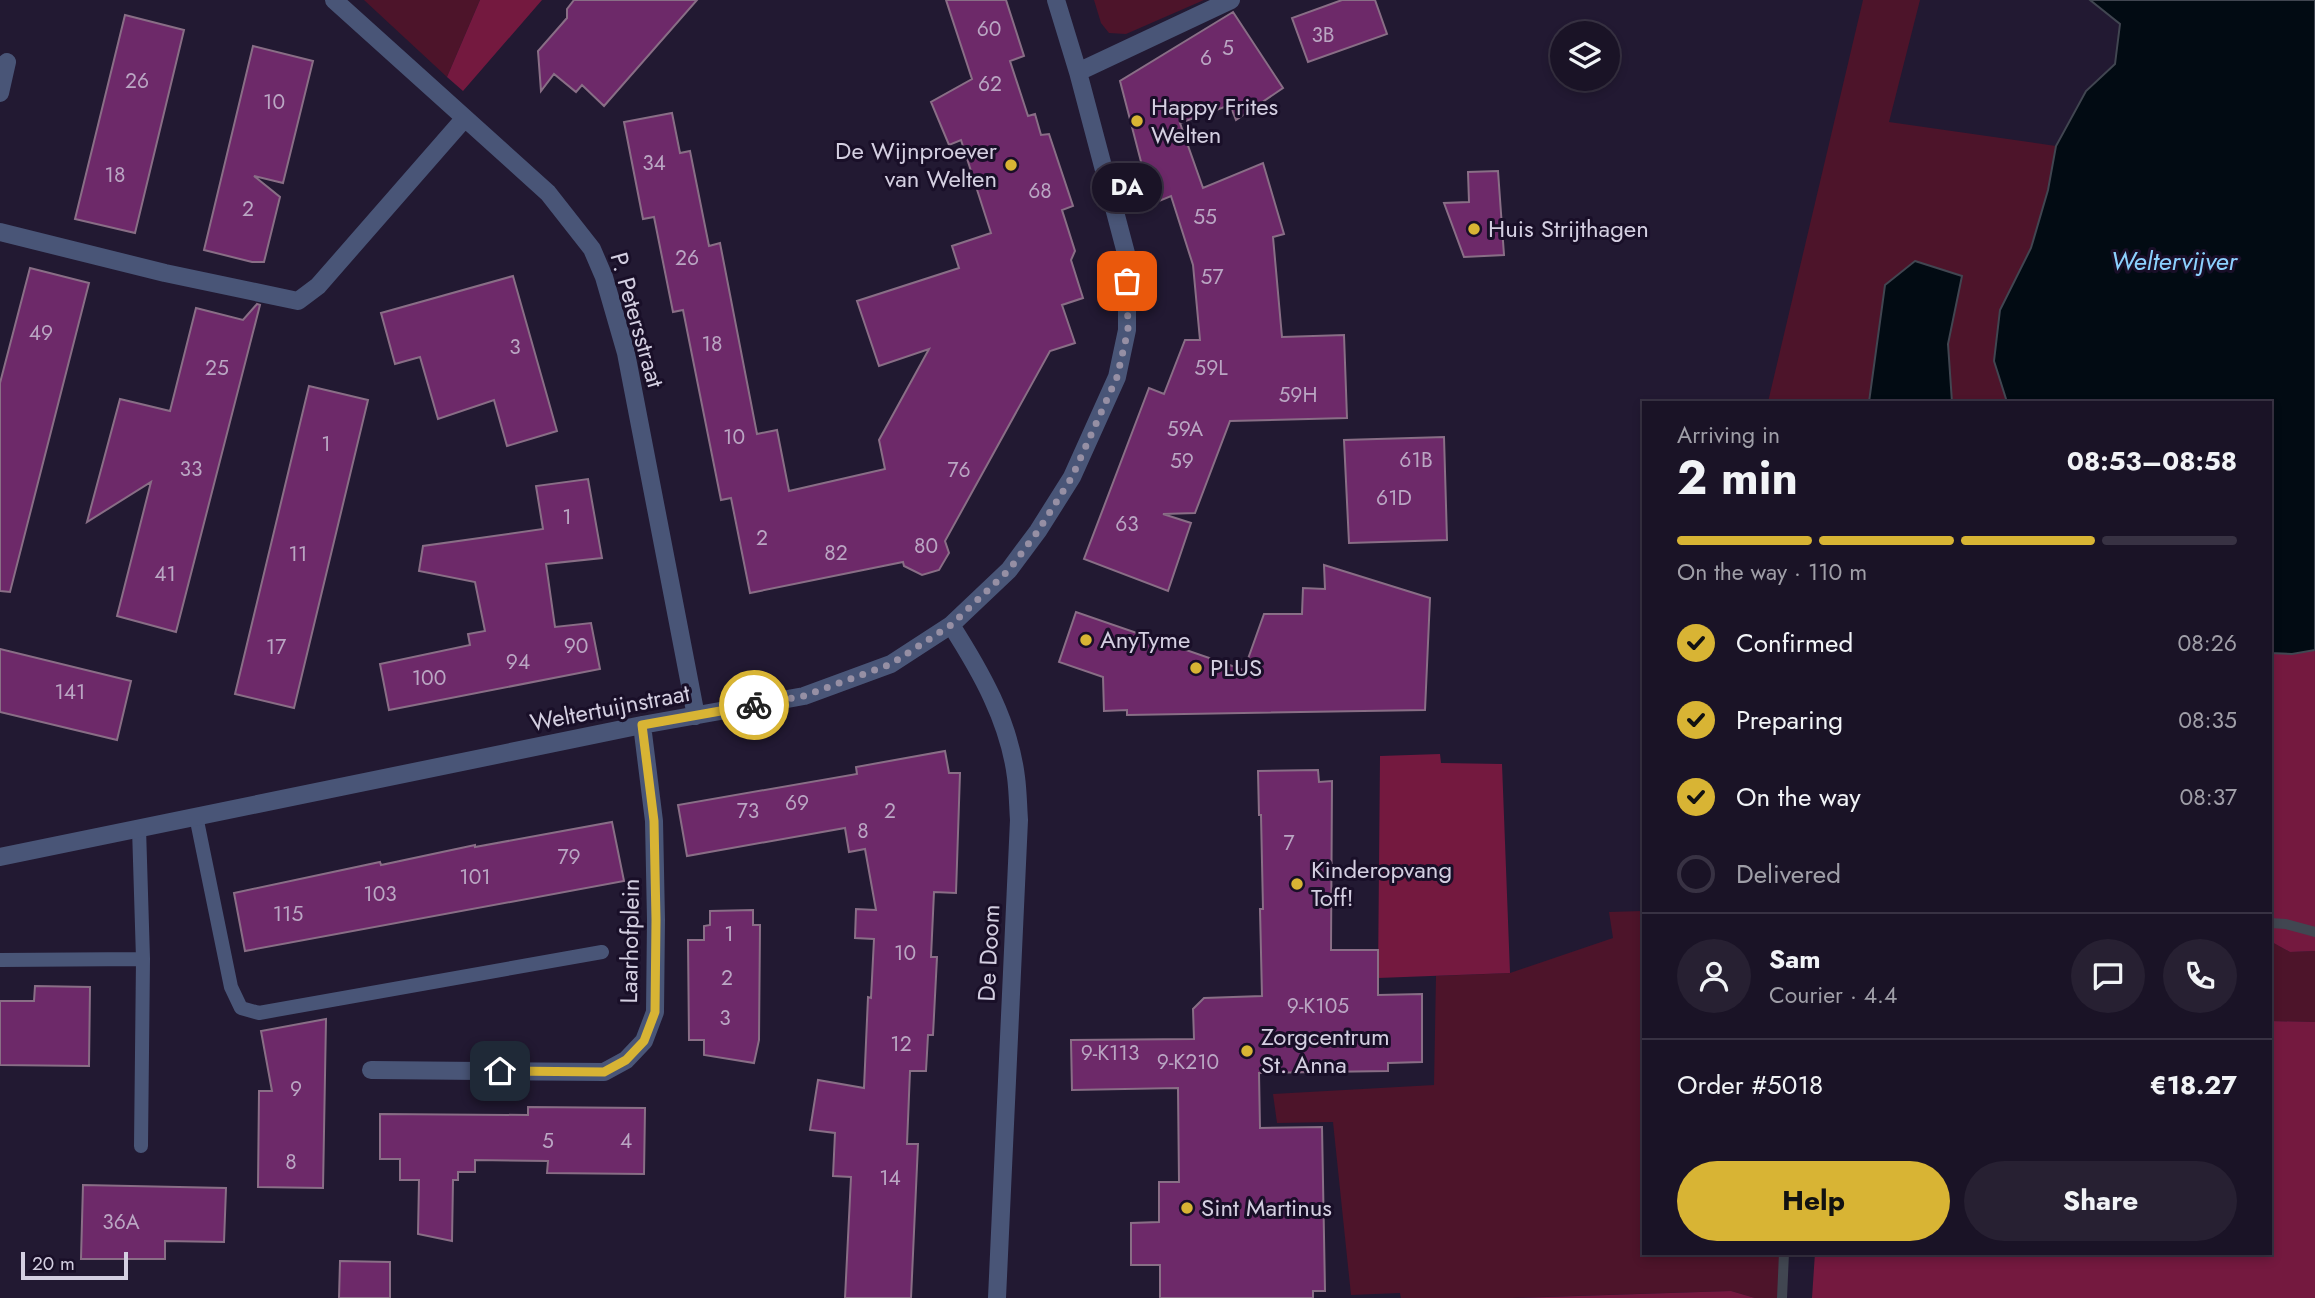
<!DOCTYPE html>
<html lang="en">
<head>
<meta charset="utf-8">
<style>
  body { margin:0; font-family:Jost,sans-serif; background:#272032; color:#f1f3f6; height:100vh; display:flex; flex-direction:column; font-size:26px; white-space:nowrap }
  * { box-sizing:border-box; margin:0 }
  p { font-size:23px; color:#9f9ea7 }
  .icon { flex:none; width:38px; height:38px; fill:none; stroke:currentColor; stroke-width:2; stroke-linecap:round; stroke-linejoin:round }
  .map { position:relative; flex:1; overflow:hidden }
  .drawer { position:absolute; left:1642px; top:401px; width:630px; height:854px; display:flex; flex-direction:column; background:#1a1326; border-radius:0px; box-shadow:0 4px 10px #0003,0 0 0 2px #383243 }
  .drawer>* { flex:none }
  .fabs { position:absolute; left:1550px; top:21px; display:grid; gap:14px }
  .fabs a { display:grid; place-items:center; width:70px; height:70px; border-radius:50%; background:#1a1326; box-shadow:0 4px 10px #0003,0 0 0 2px #383243; font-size:35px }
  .scale { position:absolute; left:21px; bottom:18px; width:107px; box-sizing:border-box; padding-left:7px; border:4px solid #d4cfe1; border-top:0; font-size:19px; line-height:24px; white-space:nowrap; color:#d4cfe1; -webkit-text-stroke:5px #190f28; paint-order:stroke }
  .pin { position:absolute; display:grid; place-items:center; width:60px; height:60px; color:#fff; margin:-30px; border-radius:14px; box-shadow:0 4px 10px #0006 }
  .courier { position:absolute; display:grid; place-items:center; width:70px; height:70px; margin:-35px; border:5px solid #d8b434; border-radius:50%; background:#fff; color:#222; box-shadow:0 2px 9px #0007 }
  .bubble { position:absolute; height:49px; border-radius:24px; background:#1a1326; box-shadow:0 4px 10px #0003,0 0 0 2px #383243; font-size:23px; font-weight:700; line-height:49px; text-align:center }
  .summary em { font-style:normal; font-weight:700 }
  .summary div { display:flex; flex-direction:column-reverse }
  .summary { display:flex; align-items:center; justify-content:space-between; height:119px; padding:0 35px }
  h1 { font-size:46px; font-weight:700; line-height:52px }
  .bar { display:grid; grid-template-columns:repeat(4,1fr); gap:10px 7px; align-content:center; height:84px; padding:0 35px }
  .bar i { height:9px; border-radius:5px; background:#383243 }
  .bar .active { background:#d8b434 }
  .bar p { grid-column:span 4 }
  .line { display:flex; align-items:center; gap:18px; padding:0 35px; border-top:2px solid #383243 }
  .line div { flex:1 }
  .round { display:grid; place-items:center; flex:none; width:74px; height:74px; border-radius:37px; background:#272032 }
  ol { padding:0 35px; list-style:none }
  li { display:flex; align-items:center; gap:21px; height:77px }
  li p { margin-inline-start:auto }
  li .icon { padding:7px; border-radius:50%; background:#d8b434; color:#111; stroke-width:4 }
  li:last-child { color:#9f9ea7 }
  li i { width:38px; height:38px; border:4px solid #383243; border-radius:50% }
  .cta { display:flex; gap:14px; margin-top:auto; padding:14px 35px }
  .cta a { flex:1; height:80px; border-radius:42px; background:#d8b434; color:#111; font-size:28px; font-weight:700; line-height:80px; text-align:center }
  .cta a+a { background:#272032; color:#f1f3f6 }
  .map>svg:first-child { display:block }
</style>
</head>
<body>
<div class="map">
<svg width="2315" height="1298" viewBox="0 0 2315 1298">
  <rect width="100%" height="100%" fill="#221932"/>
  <!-- green -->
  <path fill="#4d142a" d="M364 0H480L447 77Z
    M1094 0H1204L1126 34 1109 33 1101 23Z
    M1863 0H1920L1889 122 2056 146 2048 190 2031 248 2000 310 1994 361 2007 402H1952L1948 344 1962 276 1885 285 1869 402H1768Z
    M1643 911V1253H1785L1777 1298H1755L1731 1291 1512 1298H1401L1400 1293 1351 1295 1333 1122 1277 1123 1273 1094 1434 1085 1436 976 1510 973 1613 938 1609 912Z
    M2270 941 2290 952 2315 951V1022L2270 1021Z"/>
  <!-- forest -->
  <path fill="#74193f" d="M480 0H542L463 91 447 77Z
    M2315 650V951L2290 952 2270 941V653L2292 654Z
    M1440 754 1441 763 1502 764 1510 973 1378 978 1380 756Z
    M2270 1021 2315 1022V1298H1812L1815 1253H2270Z
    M1731 1291 1755 1298H1516Z"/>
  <!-- water -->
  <path fill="#020b13" stroke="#414651" stroke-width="2" d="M2090 0H2315V650L2292 654 2270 653V402H2007L1994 361 2000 310 2031 248 2048 190 2056 146 2086 91 2115 64 2120 24Z
    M1915 261 1962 276 1948 344 1952 402H1869L1885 285Z"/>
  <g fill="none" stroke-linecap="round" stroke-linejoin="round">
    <!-- stream -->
    <path stroke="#414651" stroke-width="10" d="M2270 923 2286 924 2315 932
      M1782 1298 1784 1253"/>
  </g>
  <!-- building -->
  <path fill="#6d2969" stroke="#896e86" stroke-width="2" d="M574 0H697L604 106 582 85 576 92 554 74 541 91 538 51 567 18V9Z
    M946 0H1006L1024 56 1010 61 1028 116 1035 114 1041 135 1049 134 1073 206 1062 210 1075 251 1071 260 1083 298 1062 305 1075 343 1050 351 945 541 949 553 939 570 922 575 904 566 903 562 750 593 731 498 721 500 683 310 673 312 654 217 643 219 624 122 672 113 680 153 690 151 709 246 720 243 757 434 777 430 789 491 885 469 879 440 929 349 879 366 857 301 959 268 952 246 991 233 961 140 949 145 931 102 972 79Z
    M1342 0H1375L1387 34 1308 62 1292 18Z
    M1233 12 1283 88 1236 120 1230 105 1180 123 1203 188 1263 163 1284 234 1273 237 1282 337 1344 335 1347 418 1230 421 1195 513 1163 514 1191 523 1168 591 1084 559 1149 388 1164 394 1185 340H1200L1193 265 1171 196 1152 204 1120 81Z
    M125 15 184 30 135 233 75 219Z
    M253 46 313 61 283 183 254 176 280 197 264 262H252L204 250Z
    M1498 171 1504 255 1464 257 1444 203 1469 202 1468 172Z
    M30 268 89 283 10 592 0 591V383Z
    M513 276 557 431 507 446 494 400 438 419 420 357 395 364 381 313Z
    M257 304 260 305 176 632 117 616 151 482 87 522 120 399 170 411 196 308 243 320Z
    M309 386 368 400 294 708 235 694Z
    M1444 437 1447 540 1349 543 1344 440Z
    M588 479 602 558 546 564 555 627 591 623 600 669 389 710 380 664 470 645 468 634 485 631 475 582 419 571 423 546 543 529 536 486Z
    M1324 565 1430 598 1425 710 1127 715V710L1104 711 1103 677 1059 662 1076 612 1244 670 1264 614H1302L1303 588 1325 589Z
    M0 649 131 681 117 740 0 712Z
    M945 751 949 773H960L956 893 934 892 931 957H937L933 1035H928L926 1071H910L907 1144H918L911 1298H845L851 1177 833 1176 835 1133 810 1130 818 1080 864 1088 868 997 871 998 874 939 855 938 856 909 876 910 865 849 849 852 845 828 687 856 678 805 857 774 856 767Z
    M1318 770 1319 782 1332 781 1331 950H1378V995L1422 994V1062L1388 1063V1071L1259 1073 1260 1128 1322 1127 1325 1291H1313V1298H1160V1265H1131V1223L1159 1222V1182H1179L1178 1088 1072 1090 1071 1040 1194 1039 1193 1009 1204 998 1262 996 1260 909H1263L1261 815H1259L1258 771Z
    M612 822 624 881 245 951 234 893 380 862 381 865 475 845V847Z
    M753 910V925H760L759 1040 754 1063 704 1055V1040H689L688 940H704V926L710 925V911Z
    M35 986 90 987 89 1066 0 1065V1001H34Z
    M326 1019 323 1188 258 1187 259 1091H272L261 1031Z
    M528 1107 645 1108 644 1174 547 1173 548 1161 475 1160V1172H458V1180H453L452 1241 418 1234 419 1180H400V1159H380V1114L528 1115Z
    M83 1185 226 1188 224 1242 165 1241V1259H81Z
    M340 1261 390 1262V1298H339Z"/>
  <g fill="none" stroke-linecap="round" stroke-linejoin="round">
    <!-- lane -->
    <path stroke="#495577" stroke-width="14" d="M196 816 231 987 241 1008 259 1013 602 952
      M139 828 143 959 141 1146
      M0 960 143 959"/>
    <!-- street -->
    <path stroke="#495577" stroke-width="18" d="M334 0 548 193 592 249 604 277 626 353 696 716
      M1078 72 1231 0
      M0 93 7 62
      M0 232 165 273 298 301 318 286 464 119
      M951 625C981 672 1009 721 1016 777 1018 792 1018 806 1019 820L997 1298
      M0 857 642 725 804 696 891 664 951 625 1009 570 1038 531 1072 477 1117 377 1127 330V257L1078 72 1056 0
      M371 1070 604 1072 626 1060 644 1041 655 1012 656 920 654 821 642 725"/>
  </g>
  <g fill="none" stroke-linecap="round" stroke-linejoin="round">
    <!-- done -->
    <path stroke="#968fa4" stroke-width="7" stroke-dasharray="0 12.6" d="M754 705 804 696 891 664 951 625 1009 570 1038 531 1072 477 1117 377 1128 330 1127 281"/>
    <!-- route -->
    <path stroke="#d8b434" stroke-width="9" d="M500 1071 604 1072 626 1060 644 1041 655 1012 656 920 654 821 642 725 754 705"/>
  </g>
  <!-- markers -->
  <g fill="#d8b434" stroke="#190f28" stroke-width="2.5">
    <circle cx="1137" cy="121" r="7"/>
    <circle cx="1011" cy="165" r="7"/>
    <circle cx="1474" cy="229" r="7"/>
    <circle cx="1086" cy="640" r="7"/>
    <circle cx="1196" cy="668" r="7"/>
    <circle cx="1297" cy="884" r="7"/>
    <circle cx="1247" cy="1051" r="7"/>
    <circle cx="1187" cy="1208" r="7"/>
  </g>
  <g text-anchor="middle" stroke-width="6" stroke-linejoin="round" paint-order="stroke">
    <!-- number labels -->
    <g font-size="21" fill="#baa6c3">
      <text x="989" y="36">60</text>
      <text x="1323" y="42">3B</text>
      <text x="1228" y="55">5</text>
      <text x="1206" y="65">6</text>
      <text x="137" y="88">26</text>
      <text x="990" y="91">62</text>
      <text x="274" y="109">10</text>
      <text x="654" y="170">34</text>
      <text x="115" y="182">18</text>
      <text x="1040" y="198">68</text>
      <text x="248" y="216">2</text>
      <text x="1205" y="224">55</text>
      <text x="687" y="265">26</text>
      <text x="1212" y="284">57</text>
      <text x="41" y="340">49</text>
      <text x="712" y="351">18</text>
      <text x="515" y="354">3</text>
      <text x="217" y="375">25</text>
      <text x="1211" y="375">59L</text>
      <text x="1298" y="402">59H</text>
      <text x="1185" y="436">59A</text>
      <text x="734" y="444">10</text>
      <text x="326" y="451">1</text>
      <text x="1416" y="467">61B</text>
      <text x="1182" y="468">59</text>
      <text x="191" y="476">33</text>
      <text x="959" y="477">76</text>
      <text x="1394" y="505">61D</text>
      <text x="567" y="524">1</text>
      <text x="1127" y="531">63</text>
      <text x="762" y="545">2</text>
      <text x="926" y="553">80</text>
      <text x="836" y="560">82</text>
      <text x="298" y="561">11</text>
      <text x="165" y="581">41</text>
      <text x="576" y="653">90</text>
      <text x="276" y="654">17</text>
      <text x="518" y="669">94</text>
      <text x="429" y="685">100</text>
      <text x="70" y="699">141</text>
      <text x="797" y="810">69</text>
      <text x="748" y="818">73</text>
      <text x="890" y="818">2</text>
      <text x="863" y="838">8</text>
      <text x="1289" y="850">7</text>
      <text x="569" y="864">79</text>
      <text x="475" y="884">101</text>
      <text x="380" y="901">103</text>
      <text x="288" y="921">115</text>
      <text x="729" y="941">1</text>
      <text x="905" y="960">10</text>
      <text x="727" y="985">2</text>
      <text x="1318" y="1013">9-K105</text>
      <text x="725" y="1025">3</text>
      <text x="901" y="1051">12</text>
      <text x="1110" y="1060">9-K113</text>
      <text x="1188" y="1069">9-K210</text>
      <text x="296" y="1096">9</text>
      <text x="548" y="1148">5</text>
      <text x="626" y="1148">4</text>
      <text x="291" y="1169">8</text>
      <text x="890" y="1185">14</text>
      <text x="121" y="1229">36A</text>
    </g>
    <!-- poi labels -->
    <g font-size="24" fill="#d4cfe1" stroke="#190f28" text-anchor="start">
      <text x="1151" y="115">Happy Frites<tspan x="1151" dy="28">Welten</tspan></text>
      <text x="997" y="159" text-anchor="end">De Wijnproever<tspan x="997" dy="28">van Welten</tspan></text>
      <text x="1488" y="237">Huis Strijthagen</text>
      <text x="1100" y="648">AnyTyme</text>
      <text x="1210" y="676">PLUS</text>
      <text x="1311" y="878">Kinderopvang<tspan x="1311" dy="28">Toff!</tspan></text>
      <text x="1261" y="1045">Zorgcentrum<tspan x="1261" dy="28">St. Anna</tspan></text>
      <text x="1201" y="1216">Sint Martinus</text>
    </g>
    <!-- street labels -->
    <g font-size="24" fill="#d4cfe1" stroke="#190f28">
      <text transform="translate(637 320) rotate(74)" y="8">P. Petersstraat</text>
      <text transform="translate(610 708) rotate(-11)" y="8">Weltertuijnstraat</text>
      <text transform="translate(630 941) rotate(-89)" y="8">Laarhofplein</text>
      <text transform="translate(989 953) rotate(-87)" y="8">De Doom</text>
    </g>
    <!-- water labels -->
    <g font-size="26" font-style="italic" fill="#8cd1fe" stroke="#190f28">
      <text x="2174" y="270">Weltervijver</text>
    </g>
  </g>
</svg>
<div class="fabs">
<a><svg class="icon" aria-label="layers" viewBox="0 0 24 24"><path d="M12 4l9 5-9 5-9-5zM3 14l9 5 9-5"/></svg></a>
</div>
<div class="scale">20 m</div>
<div class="pin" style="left:1127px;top:281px;background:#ea580c"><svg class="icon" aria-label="bag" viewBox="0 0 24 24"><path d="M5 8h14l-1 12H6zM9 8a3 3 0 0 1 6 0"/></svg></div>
<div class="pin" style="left:500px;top:1071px;background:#1f2937"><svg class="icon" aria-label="home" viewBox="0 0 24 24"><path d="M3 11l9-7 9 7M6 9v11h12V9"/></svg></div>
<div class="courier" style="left:754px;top:705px"><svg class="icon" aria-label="bike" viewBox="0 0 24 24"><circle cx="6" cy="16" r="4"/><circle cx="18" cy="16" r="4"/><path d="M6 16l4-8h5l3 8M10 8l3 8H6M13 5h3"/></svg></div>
<div class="bubble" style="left:1092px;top:163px;width:70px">DA</div>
<section class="drawer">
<div class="summary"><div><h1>2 min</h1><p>Arriving in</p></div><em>08:53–08:58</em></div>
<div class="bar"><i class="active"></i><i class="active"></i><i class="active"></i><i></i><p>On the way · 110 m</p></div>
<ol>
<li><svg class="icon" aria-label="check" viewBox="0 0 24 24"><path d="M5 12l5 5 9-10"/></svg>Confirmed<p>08:26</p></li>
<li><svg class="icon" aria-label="check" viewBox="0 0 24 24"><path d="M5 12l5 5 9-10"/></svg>Preparing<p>08:35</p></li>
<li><svg class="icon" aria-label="check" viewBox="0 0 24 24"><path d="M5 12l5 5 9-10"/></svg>On the way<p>08:37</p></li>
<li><i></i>Delivered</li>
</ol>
<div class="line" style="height:126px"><a class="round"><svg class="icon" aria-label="person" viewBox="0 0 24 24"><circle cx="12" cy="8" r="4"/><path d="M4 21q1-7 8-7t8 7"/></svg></a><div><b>Sam</b><p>Courier · 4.4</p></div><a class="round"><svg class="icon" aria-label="chat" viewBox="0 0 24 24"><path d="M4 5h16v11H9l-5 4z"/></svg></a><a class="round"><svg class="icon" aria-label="phone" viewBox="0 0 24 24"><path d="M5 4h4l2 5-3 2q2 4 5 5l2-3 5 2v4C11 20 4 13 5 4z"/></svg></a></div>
<div class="line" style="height:91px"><div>Order #5018</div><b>€18.27</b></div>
<div class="cta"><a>Help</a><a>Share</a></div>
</section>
</div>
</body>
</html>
